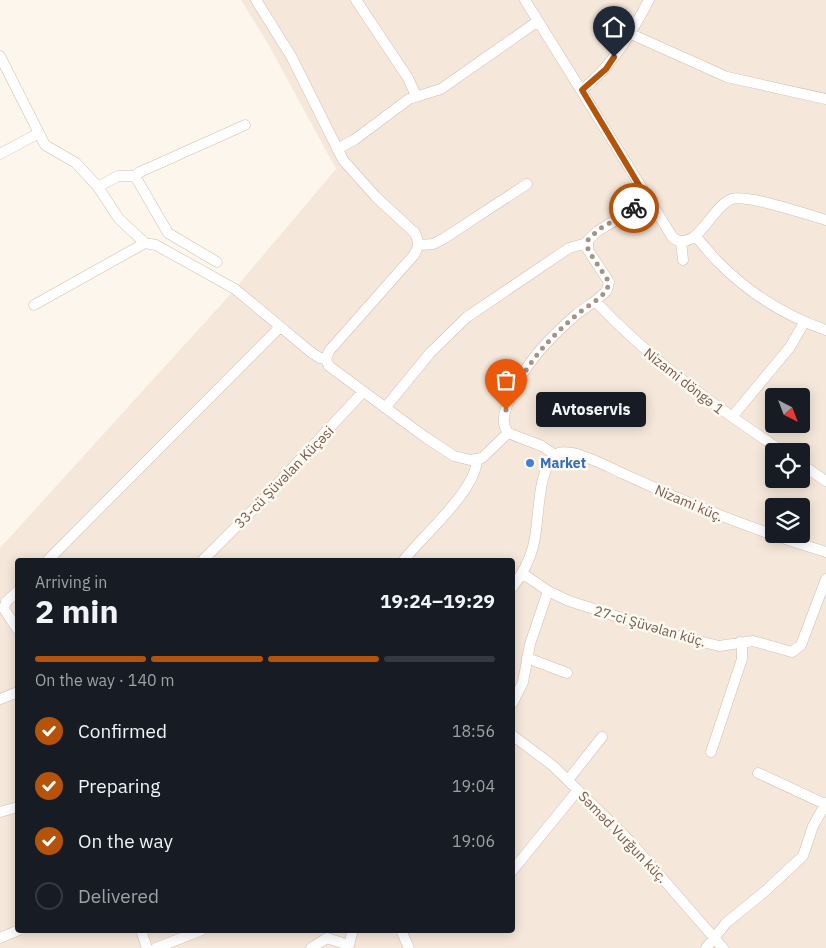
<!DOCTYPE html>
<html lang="en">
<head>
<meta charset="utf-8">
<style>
  body { margin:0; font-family:"IBM Plex Sans",sans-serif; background:#20242c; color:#f1f3f6; height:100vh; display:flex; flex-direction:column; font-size:19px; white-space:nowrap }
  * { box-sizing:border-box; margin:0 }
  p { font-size:16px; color:#9ea1a6 }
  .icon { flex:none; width:28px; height:28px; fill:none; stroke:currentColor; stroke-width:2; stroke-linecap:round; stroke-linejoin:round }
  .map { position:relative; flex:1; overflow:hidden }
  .sheet { position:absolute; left:15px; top:558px; width:500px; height:375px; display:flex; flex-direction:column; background:#171b24; border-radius:5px; box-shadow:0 2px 12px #0003 }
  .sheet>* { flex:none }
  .needle { width:32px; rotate:138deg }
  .fabs { position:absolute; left:765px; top:388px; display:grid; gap:10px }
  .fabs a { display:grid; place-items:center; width:45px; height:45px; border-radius:5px; background:#171b24; box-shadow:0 2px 12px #0003; font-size:25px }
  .pin { position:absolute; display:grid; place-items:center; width:42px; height:42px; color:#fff; margin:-51px -21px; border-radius:50% 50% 50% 0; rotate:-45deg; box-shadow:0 0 5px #0007 }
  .pin .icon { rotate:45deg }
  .courier { position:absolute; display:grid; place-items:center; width:50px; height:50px; margin:-25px; border:4px solid #b45309; border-radius:50%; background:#fff; color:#222; box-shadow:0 1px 6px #0007 }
  .bubble { position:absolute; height:35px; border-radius:5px; background:#171b24; box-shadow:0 2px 12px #0003; font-size:16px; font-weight:800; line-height:35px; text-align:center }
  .overview em { font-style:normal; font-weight:800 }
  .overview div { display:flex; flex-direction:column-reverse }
  .overview { display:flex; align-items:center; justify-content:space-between; height:85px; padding:0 20px }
  h1 { font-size:32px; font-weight:800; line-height:38px }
  .bar { display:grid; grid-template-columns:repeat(4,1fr); gap:8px 5px; align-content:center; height:60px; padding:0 20px }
  .bar i { height:6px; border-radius:4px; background:#363941 }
  .bar .selected { background:#b45309 }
  .bar p { grid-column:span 4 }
  ol { padding:0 20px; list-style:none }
  li { display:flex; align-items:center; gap:15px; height:55px }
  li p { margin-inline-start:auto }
  li .icon { padding:5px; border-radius:50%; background:#b45309; color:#fff; stroke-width:4 }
  li:last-child { color:#9ea1a6 }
  li i { width:28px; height:28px; border:2px solid #363941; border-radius:50% }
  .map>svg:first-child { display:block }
</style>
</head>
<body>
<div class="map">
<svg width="826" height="948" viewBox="0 0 826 948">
  <rect width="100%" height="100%" fill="#fdf6ec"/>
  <!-- residential -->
  <path fill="#f5e8da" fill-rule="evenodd" d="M241 0H826V948H0V548L227 298 336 169 267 42ZM774 396H801V424H774ZM774 451H801V479H774ZM774 506H801V534H774ZM18 560H512V930H18Z"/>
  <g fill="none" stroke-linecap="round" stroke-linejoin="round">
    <defs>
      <path id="minor" d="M256 0 291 56 343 160 376 197 415 233C419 242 419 247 414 255L329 351 326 359 329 366 425 437 454 456 470 460 482 458 508 433
        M356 0 408 78 416 96
        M525 0 673 238C697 254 712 205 732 199 748 194 808 215 826 220
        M615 17 631 34 727 77 826 99
        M0 56 45 145 76 163 98 187 119 219 145 243
        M582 90C612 66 631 34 649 0
        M337 149 354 140 409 99 441 89 538 21
        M0 154 39 133
        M98 187 118 176H135
        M695 236C703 244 710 254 718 262 749 293 785 316 826 330
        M681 242 683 260
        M419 245 433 244 443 239 527 184
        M217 262 168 233 135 176 140 172 245 125
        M595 301C652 361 713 405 782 451
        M34 305 145 243 156 245 235 289 312 353 320 358 326 359
        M385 408 430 353 467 317 569 248 587 243
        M732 417 790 347 804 323
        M555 455 542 446 508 433C500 421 505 412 509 400 523 365 549 338 577 314 587 306 599 300 607 290L609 282 588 250V240L598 231 648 200
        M801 464 826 481
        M48 560 280 327
        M203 560 254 509 363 392
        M404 560C423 535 475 492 477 460
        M522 573 548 591 569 601 671 634 719 646 753 641 792 652 801 645 826 579
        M512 588C521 576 529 562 533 547 540 522 536 475 554 456 566 443 610 468 624 474 690 505 757 531 826 552
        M18 591 6 602 4 609 18 630
        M527 658 567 673
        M0 699 18 692
        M512 704 523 682 530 644 548 591
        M512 735 552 765 629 840 723 948
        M711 752 742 659V648L740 642
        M758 773 825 804
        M568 780 602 737
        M0 812 18 807
        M512 871 578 790
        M141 930 147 948
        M401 930 409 948
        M0 938 19 930
        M156 948 202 930
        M311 948 327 938 348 945
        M348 948 353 930
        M706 948 726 923 763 893 803 856 813 826 826 803"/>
    </defs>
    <!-- minor casing -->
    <use href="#minor" stroke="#d1beb0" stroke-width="11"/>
    <!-- minor -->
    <use href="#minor" stroke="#fff" stroke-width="10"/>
  </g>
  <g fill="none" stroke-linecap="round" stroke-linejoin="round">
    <!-- done -->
    <path stroke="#a89285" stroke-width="5" stroke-dasharray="0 9" d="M506 410C520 372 543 344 574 317 584 308 598 301 607 290L609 282 588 250V240L598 230 634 208"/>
    <!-- route -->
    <path stroke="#b45309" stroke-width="6" d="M614 57 606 69 582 90 648 200 634 208"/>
  </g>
  <!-- markers -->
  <circle fill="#3f7fe0" stroke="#fffaf3" stroke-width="2" cx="530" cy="463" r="5"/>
  <g text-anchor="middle" stroke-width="5" stroke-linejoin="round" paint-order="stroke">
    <!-- street labels -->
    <g font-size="14" fill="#7a5c4d" stroke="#fffaf3">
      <text transform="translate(684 381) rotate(38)" y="5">Nizami döngə 1</text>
      <text transform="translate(284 477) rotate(-46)" y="5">33-cü Şüvəlan Küçəsi</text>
      <text transform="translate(689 503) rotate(23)" y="5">Nizami küç.</text>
      <text transform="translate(650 626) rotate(16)" y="5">27-ci Şüvəlan küç.</text>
      <text transform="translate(623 837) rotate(46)" y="5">Səməd Vurğun küç.</text>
    </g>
    <!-- shop labels -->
    <g font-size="14" font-weight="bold" fill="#366cbe" stroke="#fffaf3" text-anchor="start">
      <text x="540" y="468">Market</text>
    </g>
  </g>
</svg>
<div class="fabs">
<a><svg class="needle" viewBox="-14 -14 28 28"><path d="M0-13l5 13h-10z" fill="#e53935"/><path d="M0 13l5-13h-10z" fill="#9ea1a6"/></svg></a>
<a><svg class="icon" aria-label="locate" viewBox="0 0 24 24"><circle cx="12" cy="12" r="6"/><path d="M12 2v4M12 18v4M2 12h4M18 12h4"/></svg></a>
<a><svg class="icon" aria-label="layers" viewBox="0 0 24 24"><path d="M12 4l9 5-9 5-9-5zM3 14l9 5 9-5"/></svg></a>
</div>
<div class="pin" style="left:506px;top:410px;background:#ea580c"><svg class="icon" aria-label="bag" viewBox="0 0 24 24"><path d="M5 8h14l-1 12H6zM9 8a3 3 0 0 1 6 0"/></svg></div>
<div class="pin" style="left:614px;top:57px;background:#1f2937"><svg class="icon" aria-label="home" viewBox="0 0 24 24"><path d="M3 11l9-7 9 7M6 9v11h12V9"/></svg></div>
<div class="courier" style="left:634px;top:208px"><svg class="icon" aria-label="bike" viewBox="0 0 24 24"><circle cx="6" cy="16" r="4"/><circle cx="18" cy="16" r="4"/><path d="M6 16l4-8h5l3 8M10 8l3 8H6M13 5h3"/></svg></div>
<div class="bubble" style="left:536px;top:392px;width:110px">Avtoservis</div>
<section class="sheet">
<div class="overview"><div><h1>2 min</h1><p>Arriving in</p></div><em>19:24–19:29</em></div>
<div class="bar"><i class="selected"></i><i class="selected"></i><i class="selected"></i><i></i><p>On the way · 140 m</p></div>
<ol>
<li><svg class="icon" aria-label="check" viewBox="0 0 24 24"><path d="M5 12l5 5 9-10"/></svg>Confirmed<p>18:56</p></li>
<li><svg class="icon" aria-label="check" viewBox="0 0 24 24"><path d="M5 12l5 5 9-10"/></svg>Preparing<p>19:04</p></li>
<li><svg class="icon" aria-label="check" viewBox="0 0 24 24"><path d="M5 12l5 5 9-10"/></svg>On the way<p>19:06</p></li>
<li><i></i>Delivered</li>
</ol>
</section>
</div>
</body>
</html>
